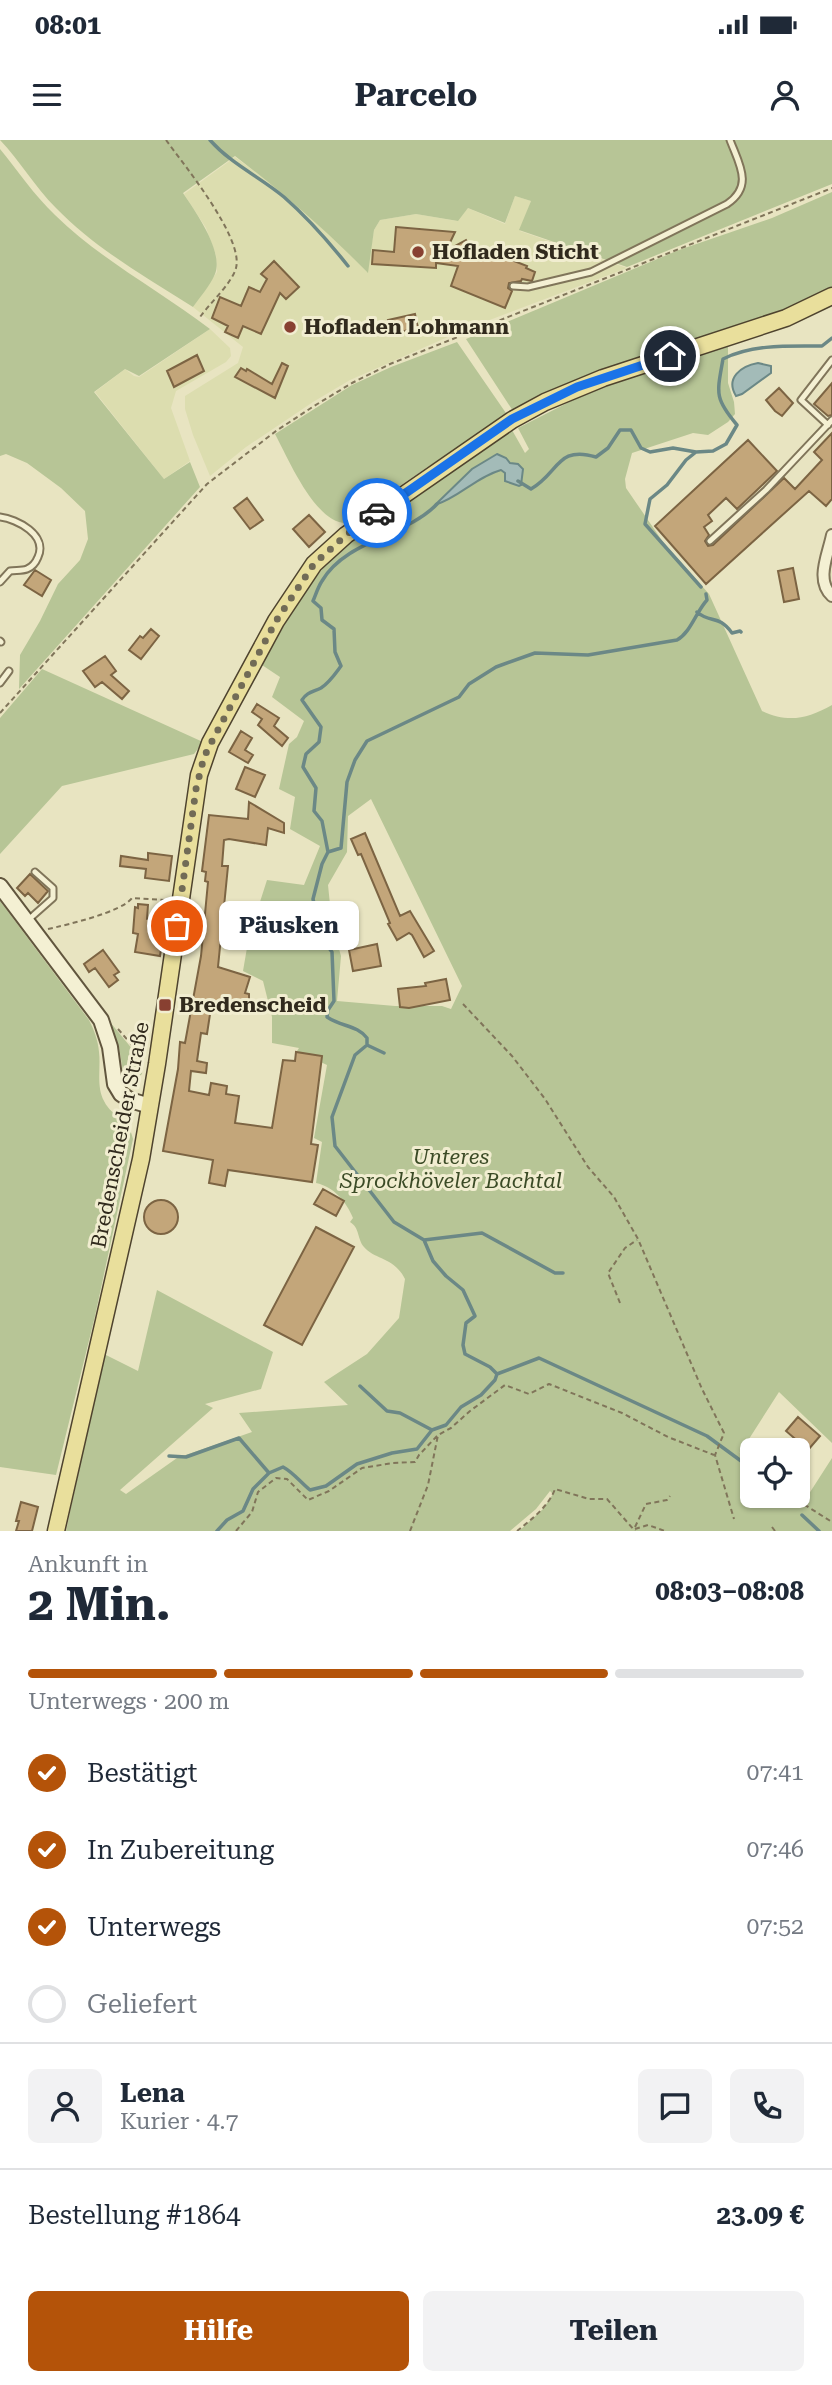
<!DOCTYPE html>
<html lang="de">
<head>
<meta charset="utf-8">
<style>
  body { margin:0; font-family:"Roboto Serif",serif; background:#f2f2f3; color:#1f2937; height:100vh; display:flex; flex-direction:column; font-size:26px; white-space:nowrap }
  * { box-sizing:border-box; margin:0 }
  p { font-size:23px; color:#747a83 }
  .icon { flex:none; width:38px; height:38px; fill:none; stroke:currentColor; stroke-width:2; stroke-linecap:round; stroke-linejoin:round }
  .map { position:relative; height:1391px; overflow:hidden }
  .panel { display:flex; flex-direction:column; background:#fff; flex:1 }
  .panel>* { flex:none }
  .buttons { position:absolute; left:740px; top:1298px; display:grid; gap:14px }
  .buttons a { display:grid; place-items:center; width:70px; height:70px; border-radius:10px; background:#fff; box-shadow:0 2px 5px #0004; font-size:35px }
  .pin { position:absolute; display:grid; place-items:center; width:60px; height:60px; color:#fff; margin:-30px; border:4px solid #fff; border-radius:50%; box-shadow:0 2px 7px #0007 }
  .courier { position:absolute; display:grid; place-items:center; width:70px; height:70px; margin:-35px; border:5px solid #1a73e8; border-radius:50%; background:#fff; color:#222; box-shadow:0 2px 9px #0007 }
  .bubble { position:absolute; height:49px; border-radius:10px; background:#fff; box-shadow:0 2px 5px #0004; font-size:23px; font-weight:700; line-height:49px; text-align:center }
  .head em { font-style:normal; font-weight:700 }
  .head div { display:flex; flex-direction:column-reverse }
  .head { display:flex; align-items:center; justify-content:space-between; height:119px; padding:0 28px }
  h1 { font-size:46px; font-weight:700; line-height:52px }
  .bar { display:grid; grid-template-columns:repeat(4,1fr); gap:10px 7px; align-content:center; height:84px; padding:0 28px }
  .bar i { height:9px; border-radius:5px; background:#e0e1e3 }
  .bar .on { background:#b45309 }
  .bar p { grid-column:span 4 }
  .line { display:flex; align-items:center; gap:18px; padding:0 28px; border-top:2px solid #e0e1e3 }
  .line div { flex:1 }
  .round { display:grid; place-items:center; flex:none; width:74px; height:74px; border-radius:10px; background:#f2f2f3 }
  ol { padding:0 28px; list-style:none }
  li { display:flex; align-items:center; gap:21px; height:77px }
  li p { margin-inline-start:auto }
  li .icon { padding:7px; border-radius:50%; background:#b45309; color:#fff; stroke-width:4 }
  li:last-child { color:#747a83 }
  li i { width:38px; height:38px; border:4px solid #e0e1e3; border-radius:50% }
  .cta { display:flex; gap:14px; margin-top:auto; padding:14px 28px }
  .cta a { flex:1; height:80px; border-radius:10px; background:#b45309; color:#fff; font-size:28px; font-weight:700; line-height:80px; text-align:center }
  .cta a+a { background:#f2f2f3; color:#1f2937 }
  .status { display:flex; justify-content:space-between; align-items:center; height:49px; padding:0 35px; background:#fff; direction:ltr }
  .status svg { height:19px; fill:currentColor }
  header { display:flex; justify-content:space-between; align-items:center; height:91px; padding:0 28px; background:#fff; font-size:32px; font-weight:700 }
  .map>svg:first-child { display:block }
</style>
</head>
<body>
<div class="status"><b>08:01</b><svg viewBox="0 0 49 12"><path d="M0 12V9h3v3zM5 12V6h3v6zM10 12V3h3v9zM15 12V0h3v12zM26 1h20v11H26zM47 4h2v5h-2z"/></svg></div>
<header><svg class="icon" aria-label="menu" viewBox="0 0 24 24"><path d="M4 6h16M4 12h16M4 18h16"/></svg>Parcelo<svg class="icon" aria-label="person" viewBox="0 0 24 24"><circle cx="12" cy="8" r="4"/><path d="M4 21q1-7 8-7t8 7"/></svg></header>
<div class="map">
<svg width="832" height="1391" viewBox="0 0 832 1391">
  <rect width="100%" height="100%" fill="#e8e4c1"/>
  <!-- farmland -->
  <path fill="#dcddaf" d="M235 17 273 45 331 95 367 132 374 90 380 80 416 74 457 81 468 68 505 84 515 56 531 61 520 91 627 128 466 189 350 240 313 262 246 307 210 336 193 295 185 269V256L238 223 243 207 193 167 217 132 216 115 206 88 184 54Z
    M210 189 230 208 231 216 226 222 176 251 171 268 190 321 164 339 95 252 125 229 134 236 139 237Z"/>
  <!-- green -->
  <path fill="#b7c596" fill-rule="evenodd" d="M0 0H832V44L627 127 519 90 531 61 515 56 505 83 468 68 458 81 416 74 380 80 374 90 368 133C326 90 282 52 235 16L183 53C195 71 224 111 215 134 210 146 200 157 193 167 145 137 95 108 56 68 35 47 20 21 0 0Z
    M0 9C18 31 34 55 55 75 101 120 159 150 210 189L139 236 125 229 94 252 164 339 190 322 200 347 19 549 20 515 40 481 58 444 80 420 88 399 85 371 61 348 27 323 6 314 0 316Z
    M832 52V150L806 165 513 271 466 199 679 110 772 78Z
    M457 202 508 276 426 328 346 383C315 383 288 318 275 294L352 245 391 227Z
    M728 203V243L734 262 735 274 728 282 708 295 693 293 632 313 625 339 626 348 663 402 709 454 762 571C788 583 807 579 832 565V1303L779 1252 740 1313 738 1311 752 1323V1356L798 1355 805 1360 832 1318V1391H519L543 1369 553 1354 550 1351 536 1369 510 1391H66L104 1214 138 1231 157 1150 273 1212 261 1249 205 1264 213 1268 120 1350 126 1354 177 1318 252 1292 239 1273 348 1265 324 1242 367 1214 399 1178 405 1139C394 1117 375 1120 364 1107 357 1099 360 1088 350 1082L353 1078C346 1061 334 1047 316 1043L322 1002 314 998 327 925 297 911 299 908 272 903V877L263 841 243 831 249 796 267 740 304 745 320 706 290 689 295 657 279 649 289 604 297 597 304 581 272 557 280 537 262 525 296 464 333 415 398 364 467 317 512 290 525 313 529 309 518 288 583 255 670 221ZM371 659 462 846 451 869 442 866H395L337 861 341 816 332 784 328 745 347 712 348 676Z
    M42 529 203 602 194 614 62 646 0 714V578Z
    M0 761 89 880C94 890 98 900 99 912 101 928 96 946 104 961 113 979 128 975 133 999L95 1176 56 1335 0 1327Z
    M110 882 143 922 142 934 137 938 129 936 127 939 124 937 119 907Z"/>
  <!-- water -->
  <path fill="#a3bbb8" stroke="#6b8886" stroke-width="2" d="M758 223 771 226V233L742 254 736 256C725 238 741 226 758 223Z
    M497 314 506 318 510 323 518 324 523 329 521 345 519 346 505 341V333L501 330C476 337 460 357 435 365L472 329Z"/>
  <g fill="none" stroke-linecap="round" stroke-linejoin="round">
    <!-- stream -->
    <path stroke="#6b8886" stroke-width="3.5" d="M210 0C231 24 260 37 284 57 308 78 329 102 348 126
      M696 312 686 320 667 345 650 359 645 384 701 447
      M518 341 531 349C559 333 557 305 596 317L608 308 620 290H631L641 308 650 312 673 308 696 312 713 311 726 304 737 285C714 258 717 253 723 219 753 204 789 206 822 206L832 198
      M697 472C711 484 718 474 732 493L740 491 741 492
      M328 712 341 708 347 642 355 620 367 601 459 557 469 544 496 527 535 513 588 515 677 500C691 492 696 472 707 460L706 454
      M367 905 384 913
      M424 1100 482 1093 555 1133H563
      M497 1234 539 1218 707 1296 752 1329
      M360 1246 387 1271 400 1273 432 1290
      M169 1316 186 1317 239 1298 269 1333
      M802 1375 819 1391
      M217 1391 227 1380 243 1371 253 1349 269 1333 283 1327C294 1333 300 1342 310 1350L326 1346 357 1324 392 1313 417 1309 432 1290 446 1285 461 1267 481 1255 495 1240 497 1234 490 1227 465 1214 463 1205 466 1183 475 1176 463 1150 446 1136 433 1121 424 1100 394 1082 335 1006 332 977 355 915 367 905V898C357 885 342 887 327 877L328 870 334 861 332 812 322 799 313 759 322 724 328 712 322 681 314 671 316 648 303 627 306 614 319 602 321 587 302 560C307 552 313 552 321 548 330 542 335 534 341 526L335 512 334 489 322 480 321 468 313 461C316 454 318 447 322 441 346 400 407 396 437 364"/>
  </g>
  <!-- building -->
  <path fill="#c3a67a" stroke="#7c6443" stroke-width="2" d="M396 87 455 92 446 111 466 100 475 115 478 107 527 126 526 128 535 132 532 141 522 139 521 141 509 143 508 148 512 151 505 168 451 146 458 126 436 123V128L372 124 373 110 394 112Z
    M274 121 299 147 286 159 280 153 261 194 243 186 238 198 225 192 228 186 212 178 220 157 241 166 249 147 260 152 267 139 261 134Z
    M415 174 418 188 391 194 388 180Z
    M197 215 204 231 174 247 167 231Z
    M282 223 288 226 275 258 235 237 241 228 246 231 247 229 272 244Z
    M832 243V275L828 276 814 264Z
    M779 248 793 263 782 276 775 271 766 260Z
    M832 293V359L826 366 809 351 706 444 655 386 748 300 777 331 737 369 726 358 708 375 712 381 704 387 709 395 705 401 708 406 713 405 784 338 795 349 822 320 814 312Z
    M247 358 263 380 250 389 234 368Z
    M309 375 325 392 309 407 293 389Z
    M793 428 799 459 784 462 778 431Z
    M35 430 51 440 42 456 24 445Z
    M151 489 159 496 141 519 129 510 140 496 143 498Z
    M105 516 116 531 111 535 129 551 122 559 102 542 95 547 83 531Z
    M257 564 279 578 274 586 288 598 282 606 258 585 262 579 252 572Z
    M241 591 252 598 245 610 253 615 248 623 229 612Z
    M245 627 265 635 255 657 236 649Z
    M249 662 284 683V693L268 688 266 705 229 699 224 700 222 726H228L218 827 250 837 245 853 249 854V865L212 861 207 894 201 893 197 921 207 923 206 933 191 931 189 951 209 955 211 943 227 946 226 954 239 956 235 983 272 988 283 920 295 921 296 912 322 916 311 1004 318 1005 312 1042 228 1030 225 1046 209 1043 213 1020 163 1011 178 929 180 902 185 903 201 816 208 742 205 741 206 732 202 731 209 675 248 679Z
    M365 693 400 776 410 771 434 811 424 817 412 795 409 793 397 800 388 784 390 783 361 714 358 715 351 699Z
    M148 713 172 716 169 741 145 738 146 729 120 726 121 716 148 720Z
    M30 734 48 751 38 763 28 753 25 756 17 748Z
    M138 764 148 765 147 779 165 782 160 816 135 812 138 794 133 793 135 767 138 768Z
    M377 804 381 826 353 831 349 810Z
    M103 810 119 832 114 835 118 840 109 847 95 828 89 832 84 824Z
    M446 839 450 860 409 868 400 867 398 849 426 846 425 843Z
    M323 1049 344 1061 336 1076 314 1064Z
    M144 1077a17 17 0 1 1 34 0a17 17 0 1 1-34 0Z
    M316 1087 354 1107 302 1205 264 1185Z
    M798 1277 820 1296 808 1310 786 1291Z
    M21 1362 38 1367 32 1391H16L19 1381H16Z"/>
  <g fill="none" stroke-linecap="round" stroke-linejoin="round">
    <defs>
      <path id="service" d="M513 146 528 147 591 132 727 64C754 46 739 24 730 0
        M828 285 801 260 832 220
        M0 377C17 379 48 395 38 417 36 422 32 427 27 429 22 431 15 430 10 431L0 442
        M710 401 766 350 832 280
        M0 501 1 502
        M0 543 9 531
        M27 781 53 758V748L35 732"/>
      <path id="minor" d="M832 395C828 415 815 440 832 456"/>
      <path id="secondary" d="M0 746 101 880 110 907 115 944 121 954 130 960 150 966"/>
      <path id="primary" d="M56 1391 141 1019 157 924 199 635 210 603 276 481 314 424 346 395 512 280 545 262 603 238 786 178 832 156"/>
    </defs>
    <!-- service casing -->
    <use href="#service" stroke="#80755a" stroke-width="9"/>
    <!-- minor casing -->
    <use href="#minor" stroke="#80755a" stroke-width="14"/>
    <!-- secondary casing -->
    <use href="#secondary" stroke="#61563e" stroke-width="18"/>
    <!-- primary casing -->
    <use href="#primary" stroke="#4e432e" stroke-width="19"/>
    <!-- path -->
    <path stroke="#80755a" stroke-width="2" stroke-dasharray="5 3.5" stroke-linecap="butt" d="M166 0C184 25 244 98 236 128 232 143 210 163 200 177
      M0 573 207 344 276 291 314 266 352 243 390 224 832 48
      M48 789C66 785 122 772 132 758L165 760
      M463 864 512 916 545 959 588 1027 614 1057 638 1099 702 1249 724 1293 715 1315 734 1379
      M118 889 144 919
      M620 1163 608 1133 625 1108 637 1100
      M797 1360 832 1382
      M635 1387 646 1364 667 1360 670 1356
      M772 1387 775 1391
      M635 1389 648 1385 665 1391
      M236 1391 252 1372 258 1352 276 1338 287 1339 308 1360 329 1351 362 1328 393 1323 415 1322 419 1315 438 1295 451 1288 470 1271 505 1245 529 1254 549 1244 622 1273 668 1297 714 1315
      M410 1391 428 1345 438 1295
      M517 1391C531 1380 549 1366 555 1349L589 1359H607L635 1391"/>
    <!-- service -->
    <use href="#service" stroke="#f4f0d3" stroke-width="5"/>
    <!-- minor -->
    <use href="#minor" stroke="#f4f0d3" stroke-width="10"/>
    <!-- secondary -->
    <use href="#secondary" stroke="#f4f0d3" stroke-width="14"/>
    <!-- primary -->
    <use href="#primary" stroke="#e9df9c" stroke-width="16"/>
  </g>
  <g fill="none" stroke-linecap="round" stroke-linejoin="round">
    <!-- done -->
    <path stroke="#716b56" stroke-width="7" stroke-dasharray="0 12.6" d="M177 786 196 649 204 617 211 603 276 481 314 424 346 395 377 373"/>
    <!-- route -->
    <path stroke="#1a73e8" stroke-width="9" d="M377 373 512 279 577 247 670 216"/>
  </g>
  <!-- markers -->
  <g fill="#884031" stroke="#f1edd0" stroke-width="2.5">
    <circle cx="418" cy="112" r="7"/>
    <circle cx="290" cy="187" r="7"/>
    <rect x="158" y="858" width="14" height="14" rx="3.5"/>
  </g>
  <g text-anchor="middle" stroke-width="6" stroke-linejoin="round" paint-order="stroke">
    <!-- poi labels -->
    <g font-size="21" font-weight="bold" fill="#312a1d" stroke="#f1edd0" text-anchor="start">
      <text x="432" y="119">Hofladen Sticht</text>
      <text x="304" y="194">Hofladen Lohmann</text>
      <text x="179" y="872">Bredenscheid</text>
    </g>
    <!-- street labels -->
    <g font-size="21" fill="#312a1d" stroke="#f1edd0">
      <text transform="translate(120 995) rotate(-79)" y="7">Bredenscheider Straße</text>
    </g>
    <!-- park labels -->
    <g font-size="21" font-style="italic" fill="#3b4b26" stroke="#f1edd0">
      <text x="451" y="1024">Unteres<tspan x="451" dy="24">Sprockhöveler Bachtal</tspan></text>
    </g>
  </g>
</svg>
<div class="buttons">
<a><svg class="icon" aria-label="locate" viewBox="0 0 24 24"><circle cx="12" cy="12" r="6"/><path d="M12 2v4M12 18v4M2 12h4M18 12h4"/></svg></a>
</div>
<div class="pin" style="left:177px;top:786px;background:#ea580c"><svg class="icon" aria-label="bag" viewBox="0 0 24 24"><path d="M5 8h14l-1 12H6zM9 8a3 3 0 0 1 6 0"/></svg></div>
<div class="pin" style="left:670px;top:216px;background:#1f2937"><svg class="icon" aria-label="home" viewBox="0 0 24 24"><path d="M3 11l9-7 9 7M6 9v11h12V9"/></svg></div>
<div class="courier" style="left:377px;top:373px"><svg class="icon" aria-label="car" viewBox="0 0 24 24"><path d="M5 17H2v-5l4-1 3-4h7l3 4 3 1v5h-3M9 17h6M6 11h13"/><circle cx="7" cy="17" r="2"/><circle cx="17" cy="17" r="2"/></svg></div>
<div class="bubble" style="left:219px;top:761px;width:140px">Päusken</div>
</div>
<section class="panel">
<div class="head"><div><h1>2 Min.</h1><p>Ankunft in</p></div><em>08:03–08:08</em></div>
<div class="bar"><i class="on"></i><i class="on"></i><i class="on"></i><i></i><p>Unterwegs · 200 m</p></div>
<ol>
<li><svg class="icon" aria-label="check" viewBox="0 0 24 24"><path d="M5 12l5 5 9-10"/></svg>Bestätigt<p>07:41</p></li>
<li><svg class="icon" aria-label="check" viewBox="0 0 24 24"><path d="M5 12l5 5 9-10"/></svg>In Zubereitung<p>07:46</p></li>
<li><svg class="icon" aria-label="check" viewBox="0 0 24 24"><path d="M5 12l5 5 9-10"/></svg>Unterwegs<p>07:52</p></li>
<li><i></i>Geliefert</li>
</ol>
<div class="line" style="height:126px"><a class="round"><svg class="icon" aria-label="person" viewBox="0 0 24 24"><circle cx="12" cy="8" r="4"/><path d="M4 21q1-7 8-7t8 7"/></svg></a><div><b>Lena</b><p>Kurier · 4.7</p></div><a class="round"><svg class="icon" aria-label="chat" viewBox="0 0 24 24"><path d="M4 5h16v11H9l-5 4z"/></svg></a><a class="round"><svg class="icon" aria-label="phone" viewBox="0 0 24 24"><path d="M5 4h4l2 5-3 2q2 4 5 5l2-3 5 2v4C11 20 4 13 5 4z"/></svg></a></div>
<div class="line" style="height:91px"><div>Bestellung #1864</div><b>23.09 €</b></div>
<div class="cta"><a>Hilfe</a><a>Teilen</a></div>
</section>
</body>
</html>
